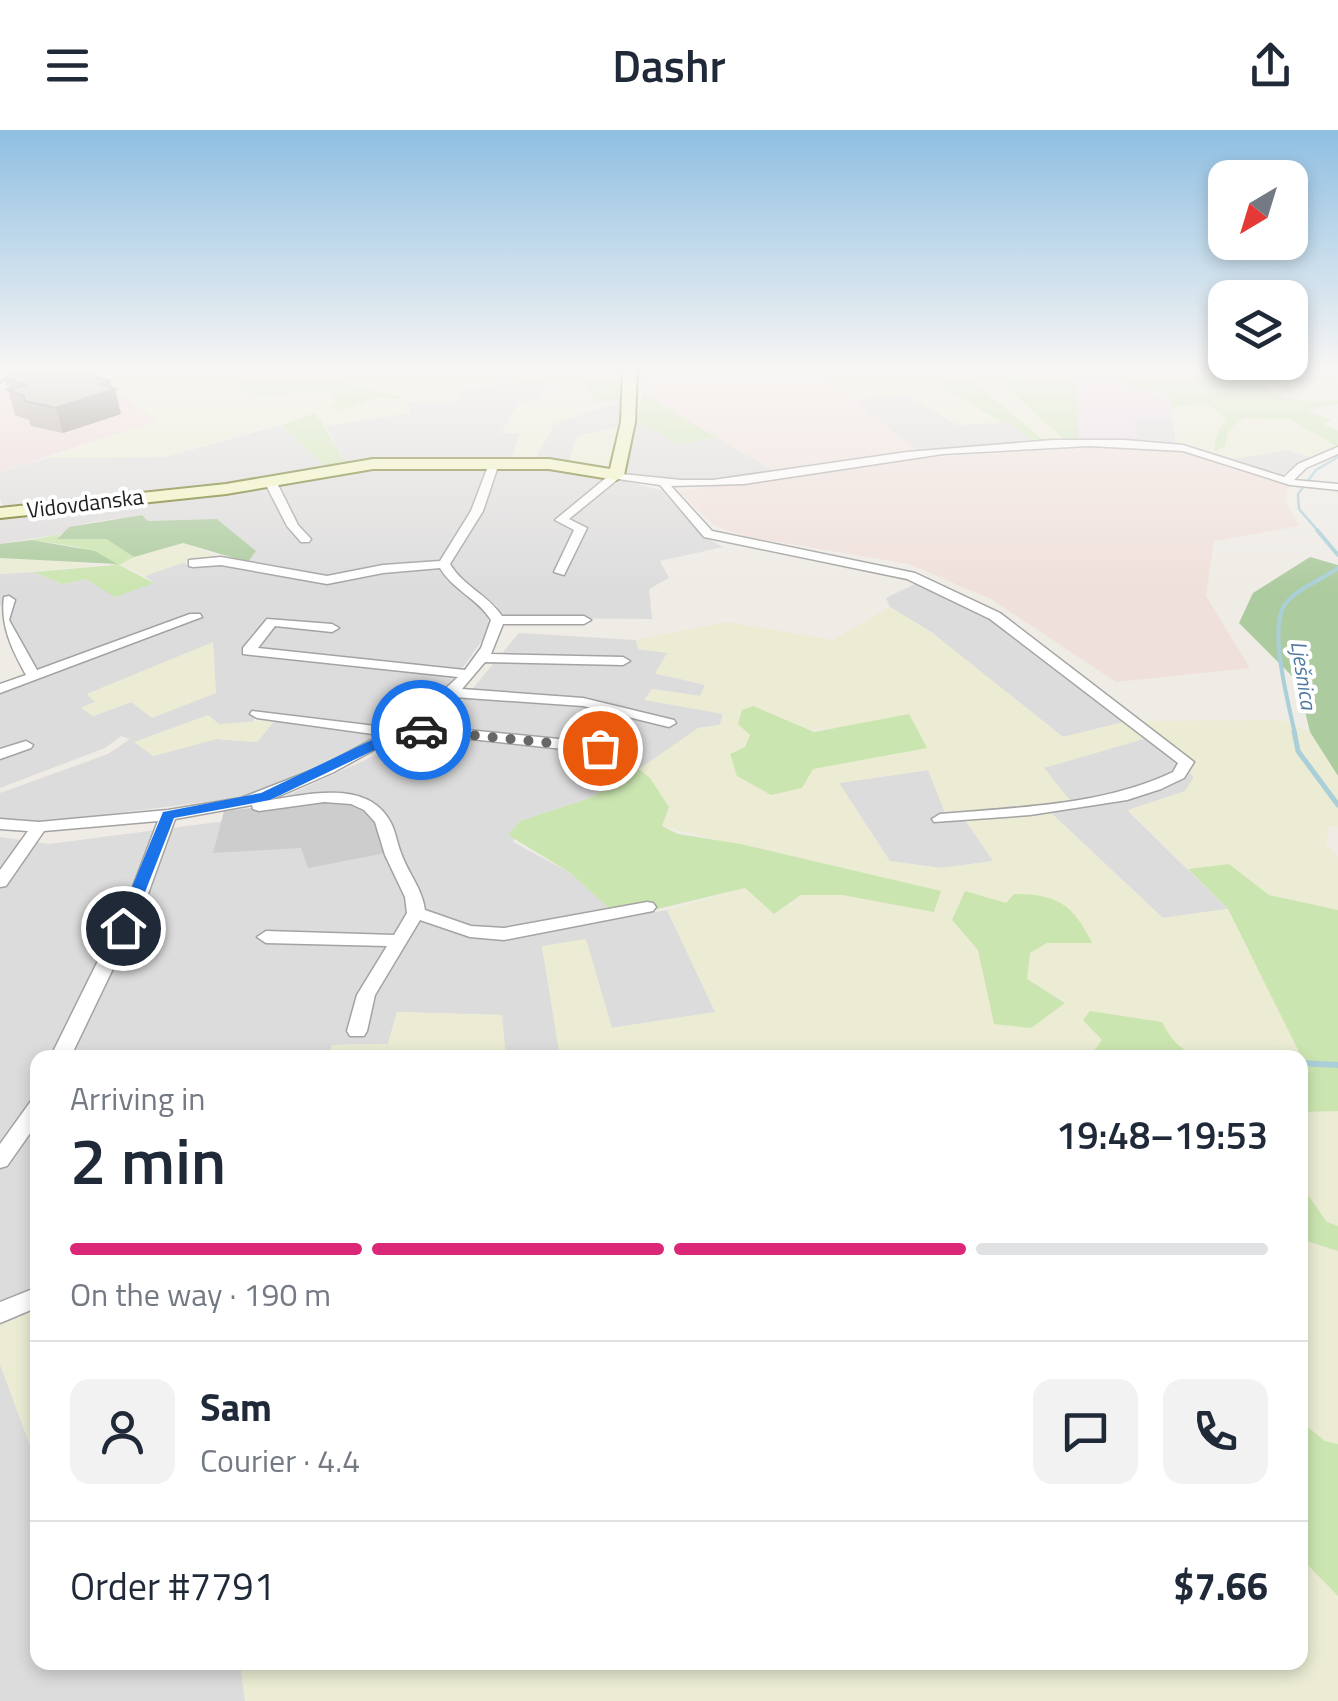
<!DOCTYPE html>
<html lang="en">
<head>
<meta charset="utf-8">
<style>
  body { margin:0; font-family:"Titillium Web",sans-serif; background:#f2f2f3; color:#1f2937; height:100vh; display:flex; flex-direction:column; font-size:38px; white-space:nowrap }
  * { box-sizing:border-box; margin:0 }
  p { font-size:32px; color:#747a83 }
  .icon { flex:none; width:55px; height:55px; fill:none; stroke:currentColor; stroke-width:2; stroke-linecap:round; stroke-linejoin:round }
  .map { position:relative; flex:1; overflow:hidden }
  .drawer { position:absolute; left:30px; top:920px; width:1278px; height:620px; display:flex; flex-direction:column; background:#fff; border-radius:20px; box-shadow:0 5px 15px #0003 }
  .drawer>* { flex:none }
  .needle { width:65px; rotate:218deg }
  .fabs { position:absolute; left:1208px; top:30px; display:grid; gap:20px }
  .fabs a { display:grid; place-items:center; width:100px; height:100px; border-radius:20px; background:#fff; box-shadow:0 5px 15px #0003; font-size:50px }
  .pin { position:absolute; display:grid; place-items:center; width:85px; height:85px; color:#fff; margin:-42px; border:5px solid #fff; border-radius:50%; box-shadow:0 2px 10px #0007 }
  .courier { position:absolute; display:grid; place-items:center; width:100px; height:100px; margin:-50px; border:8px solid #1a73e8; border-radius:50%; background:#fff; color:#222; box-shadow:0 2px 12px #0007 }
  .headline em { font-style:normal; font-weight:600 }
  .headline div { display:flex; flex-direction:column-reverse }
  .headline { display:flex; align-items:center; justify-content:space-between; height:170px; padding:0 40px }
  h1 { font-size:65px; font-weight:600; line-height:75px }
  .bar { display:grid; grid-template-columns:repeat(4,1fr); gap:15px 10px; align-content:center; height:120px; padding:0 40px }
  .bar i { height:12px; border-radius:8px; background:#e0e1e3 }
  .bar .current { background:#db2777 }
  .bar p { grid-column:span 4 }
  .line { display:flex; align-items:center; gap:25px; padding:0 40px; border-top:2px solid #e0e1e3 }
  .line div { flex:1 }
  .round { display:grid; place-items:center; flex:none; width:105px; height:105px; border-radius:20px; background:#f2f2f3 }
  header { display:flex; justify-content:space-between; align-items:center; height:130px; padding:0 40px; background:#fff; font-size:45px; font-weight:600 }
  .map>svg:first-child { display:block }
</style>
</head>
<body>
<header><svg class="icon" aria-label="menu" viewBox="0 0 24 24"><path d="M4 6h16M4 12h16M4 18h16"/></svg>Dashr<svg class="icon" aria-label="share" viewBox="0 0 24 24"><path d="M12 15V3M7 8l5-5 5 5M5 13v7h14v-7"/></svg></header>
<div class="map">
<svg width="1338" height="1571" viewBox="0 0 1338 1571">
  <rect width="100%" height="100%" fill="#efece6"/>
  <!-- residential -->
  <path fill="#dddcdc" fill-rule="evenodd" d="M510 251 521 257 545 255 542 267 519 274 502 302 520 303 511 330 346 333 326 296 409 283 407 272 444 273 465 268 459 262Z
    M905 265 957 295 1008 292 1036 313 918 321 853 270Z
    M623 271 622 296 578 306 569 331 535 329 554 294Z
    M1132 288 1173 292 1176 314 1137 311Z
    M281 295 324 335 216 357 4 379 0 369V342L48 328 165 327Z
    M635 295H645L678 315 716 307 776 342 709 353 631 346 624 339Z
    M1287 320 1311 327 1282 345 1233 329Z
    M489 336 460 403 438 432 325 447 248 432 256 421 217 389 148 391 142 385 86 393 60 404 0 414V387L268 355 281 373 284 396 303 412 309 411 293 396 284 365 275 353 339 339Z
    M497 336 550 338 609 347 557 390 575 399 556 444H564L585 399 564 391 617 349 661 360 701 405 723 417 660 431 669 448 649 459 652 489 502 488 497 476 449 437 491 361Z
    M184 432 188 436 216 433 326 452 437 437 483 476 491 498 461 540 255 518 275 495 334 501 337 497 269 490 243 523 458 546 396 599 256 581 252 595 219 594 153 626 216 609 257 612 275 590 388 604 259 665 39 693 0 688V663L108 624 130 609 121 606 105 618 0 658V562L202 487 198 484 38 544 8 495 6 469 0 476V444L33 442 63 454 86 449 153 452 145 446ZM213 513V524L131 572 93 586 82 577 96 572 87 564Z
    M917 453 994 490 1128 591 1063 607 931 502 890 477 886 468Z
    M519 503 636 510 639 519 668 523 656 544 705 554V562L700 566 652 559 723 583 720 595 698 598 678 615 590 668 520 691 513 712 569 742 620 788 667 780 716 882 611 898 586 810 542 817 560 922 506 927 501 885 397 882 388 914 332 915 329 927 38 928V1077L32 1121 37 1120V1178L0 1190V707L49 714 233 690 374 626 458 576Z
    M1150 607 1194 647 1186 661 1128 681 1228 779 1163 788 1050 682 1076 678 1043 637Z
    M928 640 948 690H965L994 731 941 738 889 731 839 653Z
    M0 1234 37 1334 38 1532 83 1533 84 1540 109 1532 240 1533 245 1571H0Z"/>
  <!-- commercial -->
  <path fill="#eed8d7" d="M9 240H110L117 262 158 290 0 342V262Z"/>
  <!-- industrial -->
  <path fill="#e8d9e5" d="M1073 241 1170 267 1173 292 1132 289 1137 311H1079Z"/>
  <!-- religious -->
  <path fill="#cdcdcd" d="M322 670 356 675 371 685 386 723 308 738 301 718 213 723 224 681Z"/>
  <!-- military -->
  <path fill="#f0e0db" d="M649 240H815L918 321 776 342 643 264Z
    M1127 316 1208 325 1289 354 1285 370 1299 396 1214 411 1206 466 1250 538 1116 552 991 469 909 434 748 407 715 396 678 361 898 329Z"/>
  <!-- farmland -->
  <path fill="#ebecd3" fill-rule="evenodd" d="M110 240H219L131 257 222 242 255 266 328 261 339 273 333 275 375 267 403 269 350 254 337 240H500L510 251 460 262 466 268 444 273 407 272 410 283 326 296 315 283 165 327 48 328 157 290 117 262Z
    M815 240H916L1001 292 957 295 905 265 853 270Z
    M960 240H976L1006 257 1067 312H1046Z
    M1250 240H1338V270L1310 272 1292 268 1266 257Z
    M576 249 582 250 595 272 613 274 554 294 535 329 511 330 520 303H501L519 274 542 267 545 258Z
    M1206 273 1226 288 1215 309V321L1225 316 1229 300 1243 288 1290 289 1336 317 1311 327 1287 320 1233 329 1176 314 1172 278Z
    M622 296 610 337 569 331 577 306Z
    M183 413 220 427 184 432 145 446 117 434 152 418Z
    M0 428 62 431 94 436 0 444Z
    M890 477 931 502 1063 607 1128 591 1282 590 1310 602 1338 646V697L1329 696 1326 714 1338 727V780L1269 765 1229 734 1188 739 1128 680 1185 661 1194 647 1151 607 1044 638 1077 679 1051 683 1162 788 1228 779 1310 943 1300 941V928L1193 925 1174 915 1102 910 1090 926 1053 928H528L559 922 542 816 586 809 612 898 715 882 667 780 745 758 790 775 801 765H842L934 782 857 744 661 696 650 648 639 639 698 598 720 595 723 584 644 570 652 559 700 566 705 555 655 543 667 523 638 519 636 510 727 492 833 510ZM847 597 926 618 813 639 771 665 737 645 730 624 745 617 750 605ZM928 640 948 690H965L993 731 941 738 890 731 839 653ZM965 762 1006 773 1092 812 1047 813 1029 823 1027 849 1064 872 995 894 978 820 952 790Z
    M213 512 216 563 152 588 131 572 93 586 81 578 95 572 87 564Z
    M208 585 219 594 275 590 257 612 216 609 153 626 134 612Z
    M397 882 502 885 506 927H329L332 915 388 914Z
    M1338 981V1096L1327 1092 1300 1054V987L1305 982Z
    M1300 1110 1338 1121V1314L1325 1311 1300 1291Z
    M37 1178V1334L0 1234V1190Z
    M1300 1427 1338 1466V1571H245L240 1533 1300 1532Z"/>
  <!-- grass -->
  <path fill="#cbe5b0" d="M219 240H337L350 254 407 269 375 267 340 282 332 275 338 272 328 261 255 266 222 242 130 257Z
    M500 240H626L623 271 595 272 582 250 521 257Z
    M916 240H960L1046 312 1036 313 1008 292H1001Z
    M976 240H1250C1258 246 1262 252 1267 257 1284 273 1318 272 1338 270V274L1306 280 1332 291 1324 294 1338 301V317L1290 289 1243 288 1229 300 1225 316 1215 321V309L1226 288 1206 273 1172 278 1170 266 1074 241 1079 311 1067 312 1006 257Z
    M643 264 716 307 678 315 645 295H635Z
    M316 283 346 333 324 335 281 295Z
    M60 404 58 409H106L134 427 119 435 154 453 115 467 86 449 63 454 33 442 115 435 78 417 31 410Z
    M753 576 814 602 909 584 927 618 813 639 802 658 771 665 737 646 730 624 745 617 750 605 738 594 742 580Z
    M639 639 650 648 669 677 662 696 678 704 741 714 941 761 934 782 842 765H801L774 784 745 758 620 788 569 742 508 705 520 691 590 668Z
    M1229 734 1269 765 1338 780V981L1306 982 1300 987V941L1309 942 1228 779 1188 739Z
    M965 761 1006 773 1014 764C1057 764 1073 774 1092 813H1047L1030 823 1027 849 1065 873 1031 898 994 894 978 820 952 790Z
    M1090 881 1162 892C1180 926 1192 925 1229 927H1053L1090 926 1102 910 1083 890Z
    M1300 1054 1327 1092 1338 1096V1121L1300 1109Z
    M1300 1291 1325 1311 1338 1314V1466L1300 1427Z"/>
  <!-- forest -->
  <path fill="#accb9e" d="M142 385 148 391 217 389 256 421 248 432 183 413 134 427 106 409H57L69 397Z
    M31 410 95 421 117 434 0 428V414Z
    M1310 427 1338 435V646L1310 602 1298 552 1239 493 1253 463Z"/>
  <g fill="none" stroke-linecap="round" stroke-linejoin="round">
    <!-- stream-far3 -->
    <path stroke="#aacfd9" stroke-width="2.5" d="M1319 402 1299 379 1298 364 1316 340 1338 327"/>
    <!-- stream-far2 -->
    <path stroke="#aacfd9" stroke-width="4" d="M1317 400 1338 425
      M1295 604C1289 575 1267 497 1286 473 1299 457 1322 450 1338 438"/>
    <!-- stream-far1 -->
    <path stroke="#aacfd9" stroke-width="5" d="M1294 601 1298 621 1338 675"/>
    <!-- stream -->
    <path stroke="#aacfd9" stroke-width="6" d="M1300 933 1338 935"/>
    <defs>
      <path id="street" d="M1053 310H1125L1183 315 1284 347 1298 334 1338 317V324L1306 338 1294 350 1338 354V360L1290 355 1183 321 1089 316 943 324 744 354 671 356 712 401 915 443 1000 483 1194 632 1184 648 1161 659 1127 670 1030 685 934 692 932 689 940 684C1018 677 1101 676 1173 642L1178 633 990 489 907 449 704 407 660 355 618 349 569 389 587 398 564 445 554 442 574 400 555 390 612 343 681 350H713L907 322Z
        M490 331 499 333 483 381 450 434C463 456 488 465 502 486H584L591 490 584 494H503L491 524 623 527 630 531 623 535 485 532 462 559 583 568 674 590 676 593 669 597 583 576 453 567 417 595 600 613 608 618 600 623 406 602 334 642 270 670C309 664 369 649 391 693 396 703 397 713 401 723 408 743 422 758 425 780L471 796 504 798 647 772 653 773 656 777 653 781 504 810 470 807 420 790 375 865 367 901 364 906H350L347 901 357 865 387 816 266 813 257 807 266 801 394 805 407 783 405 767 385 725 375 692 364 680 351 674 324 672 259 681 253 679 252 675 175 689 145 772 70 928H50L127 772 158 691 44 701 6 756 0 757V740L28 701 0 699V689L39 692 168 680 241 668 323 636 380 605 257 588 250 584 252 581 392 598 433 570 458 547 243 524V518L267 489 332 494 339 498 332 502 275 496 258 518 465 540 481 518 491 490C478 469 453 460 440 438L383 443 327 454 221 435 193 437 189 436V430L221 427 327 446 383 435 440 431 471 381Z
        M266 349 276 351 298 395 311 409 309 412H301L287 396 264 351Z
        M9 466 15 470 9 490 37 540 190 484H200L202 487 0 563V554L26 545C12 520 0 495 4 467Z
        M26 611 33 615 31 618 0 629V619Z
        M38 969V992L7 1036 0 1038V1014L31 971Z
        M38 1157V1177L0 1193V1172Z"/>
      <path id="secondary" d="M0 240H11L0 252Z
        M623 240H637L635 292 624 345 616 350 549 339H373L226 364 0 388V378L226 354 373 329H549L610 339 621 292Z"/>
    </defs>
    <!-- street casing -->
    <use href="#street" stroke="#a3a3a3" stroke-width="3"/>
    <!-- secondary casing -->
    <use href="#secondary" stroke="#656e0e" stroke-width="4"/>
    <!-- street -->
    <use href="#street" fill="#fff" fill-rule="evenodd"/>
    <!-- secondary -->
    <use href="#secondary" fill="#f3f5bf" fill-rule="evenodd"/>
  </g>
  <!-- wall -->
  <path fill="#a49e9a" d="M93 240 94 246 111 258 121 284 63 303 31 296 29 290 15 285 5 248Z"/>
  <!-- shaded-wall -->
  <path fill="#86817d" d="M110 251 112 260 115 259 121 284 63 303 56 278 101 254Z"/>
  <!-- building -->
  <path fill="#bfb8b3" stroke="#86817d" stroke-width="2.5" d="M11 240H78L110 251 101 254 115 259 56 278 24 271V266L8 260 25 255 5 248Z"/>
  <!-- sky -->
  <linearGradient id="sky" x2="0" y2="1"><stop stop-color="#8fbfe2"/><stop offset="0.52" stop-color="#f8f6f4"/><stop offset="1" stop-color="#f8f6f4" stop-opacity="0"/></linearGradient>
  <rect width="1338" height="460" fill="url(#sky)"/>
  <!-- route -->
  <path fill="#1a73e8" d="M403 595 428 600 410 603 270 670 174 688 131 798 117 801 115 798 163 682 261 663Z"/>
  <g fill="none" stroke-linecap="round" stroke-linejoin="round">
    <!-- done -->
    <path stroke="#686765" stroke-width="10" stroke-dasharray="0 18" d="M421 600 600 618"/>
  </g>
  <g text-anchor="middle" stroke-width="8" stroke-linejoin="round" paint-order="stroke">
    <!-- far-street labels -->
    <g font-size="22" fill="#1f1f1f" stroke="#fff">
      <text transform="translate(85 373) rotate(-7)" y="8">Vidovdanska</text>
    </g>
    <!-- far-water labels -->
    <g font-size="22" font-style="italic" fill="#5079a0" stroke="#fff">
      <text transform="translate(1304 545) rotate(81)" y="8">Lješnica</text>
    </g>
  </g>
</svg>
<div class="fabs">
<a><svg class="needle" viewBox="-14 -14 28 28"><path d="M0-13l5 13h-10z" fill="#e53935"/><path d="M0 13l5-13h-10z" fill="#747a83"/></svg></a>
<a><svg class="icon" aria-label="layers" viewBox="0 0 24 24"><path d="M12 4l9 5-9 5-9-5zM3 14l9 5 9-5"/></svg></a>
</div>
<div class="pin" style="left:600px;top:618px;background:#ea580c"><svg class="icon" aria-label="bag" viewBox="0 0 24 24"><path d="M5 8h14l-1 12H6zM9 8a3 3 0 0 1 6 0"/></svg></div>
<div class="pin" style="left:123px;top:798px;background:#1f2937"><svg class="icon" aria-label="home" viewBox="0 0 24 24"><path d="M3 11l9-7 9 7M6 9v11h12V9"/></svg></div>
<div class="courier" style="left:421px;top:600px"><svg class="icon" aria-label="car" viewBox="0 0 24 24"><path d="M5 17H2v-5l4-1 3-4h7l3 4 3 1v5h-3M9 17h6M6 11h13"/><circle cx="7" cy="17" r="2"/><circle cx="17" cy="17" r="2"/></svg></div>
<section class="drawer">
<div class="headline"><div><h1>2 min</h1><p>Arriving in</p></div><em>19:48–19:53</em></div>
<div class="bar"><i class="current"></i><i class="current"></i><i class="current"></i><i></i><p>On the way · 190 m</p></div>
<div class="line" style="height:180px"><a class="round"><svg class="icon" aria-label="person" viewBox="0 0 24 24"><circle cx="12" cy="8" r="4"/><path d="M4 21q1-7 8-7t8 7"/></svg></a><div><b>Sam</b><p>Courier · 4.4</p></div><a class="round"><svg class="icon" aria-label="chat" viewBox="0 0 24 24"><path d="M4 5h16v11H9l-5 4z"/></svg></a><a class="round"><svg class="icon" aria-label="phone" viewBox="0 0 24 24"><path d="M5 4h4l2 5-3 2q2 4 5 5l2-3 5 2v4C11 20 4 13 5 4z"/></svg></a></div>
<div class="line" style="height:130px"><div>Order #7791</div><b>$7.66</b></div>
</section>
</div>
</body>
</html>
